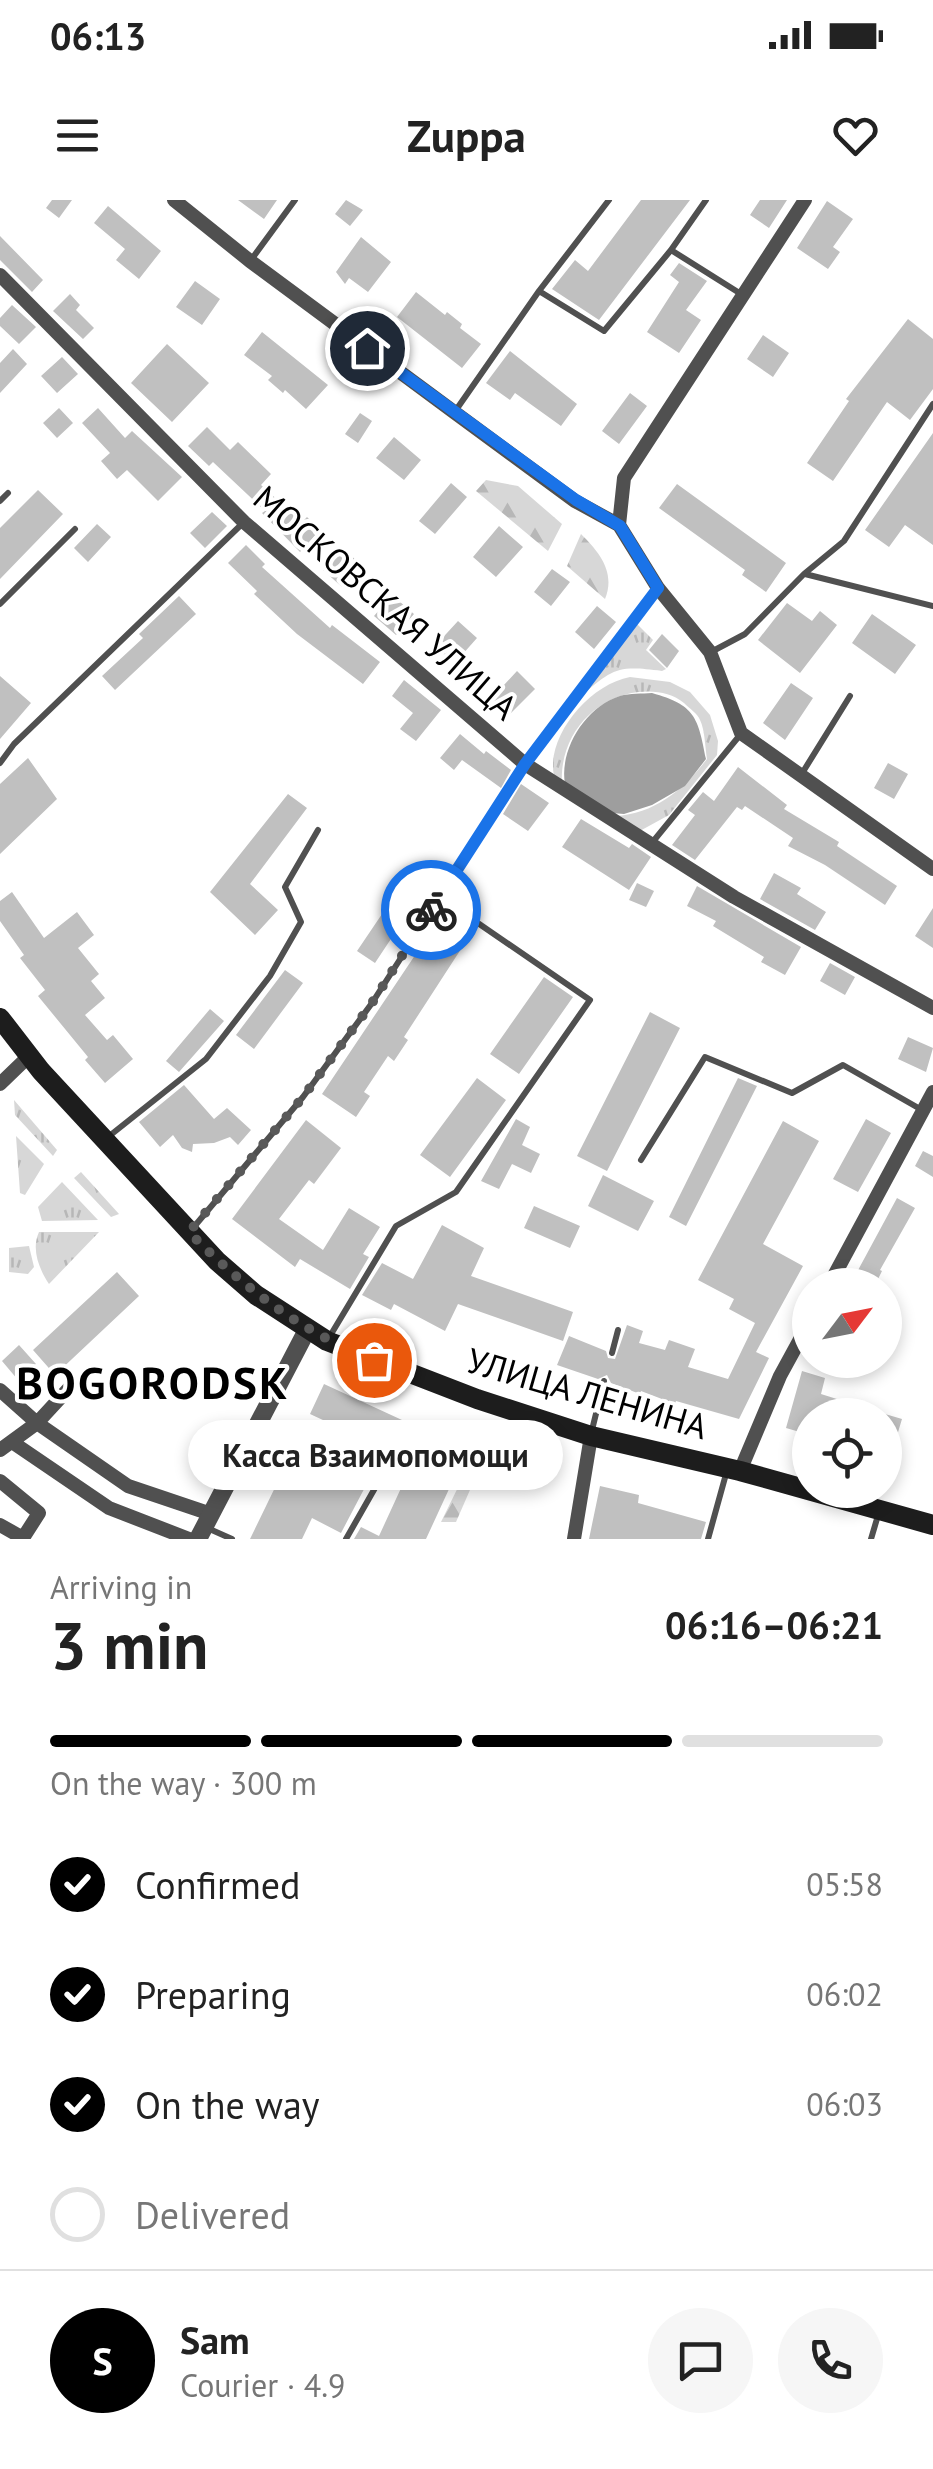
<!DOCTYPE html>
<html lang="en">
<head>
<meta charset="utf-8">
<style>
  body { margin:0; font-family:"PT Sans",sans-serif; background:#f6f6f6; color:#222; height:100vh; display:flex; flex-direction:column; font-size:38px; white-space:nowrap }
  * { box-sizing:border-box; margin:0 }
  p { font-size:32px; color:#767676 }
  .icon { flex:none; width:55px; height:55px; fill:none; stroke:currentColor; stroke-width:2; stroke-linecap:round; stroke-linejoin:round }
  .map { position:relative; height:1339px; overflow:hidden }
  .details { display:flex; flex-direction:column; background:#fff; flex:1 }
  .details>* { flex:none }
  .needle { width:65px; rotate:58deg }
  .controls { position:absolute; left:792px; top:1068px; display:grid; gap:20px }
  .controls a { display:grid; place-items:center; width:110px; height:110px; border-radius:50%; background:#fff; box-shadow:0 5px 15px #0003; font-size:50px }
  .pin { position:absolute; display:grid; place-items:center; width:85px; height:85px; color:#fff; margin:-42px; border:5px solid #fff; border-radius:50%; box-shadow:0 2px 10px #0007 }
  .courier { position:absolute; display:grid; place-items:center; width:100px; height:100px; margin:-50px; border:8px solid #1a73e8; border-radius:50%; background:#fff; color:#222; box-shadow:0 2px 12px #0007 }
  .bubble { position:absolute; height:70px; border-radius:35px; background:#fff; box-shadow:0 5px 15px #0003; font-size:32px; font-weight:700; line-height:70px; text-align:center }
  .head em { font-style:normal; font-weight:700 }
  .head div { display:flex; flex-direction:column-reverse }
  .head { display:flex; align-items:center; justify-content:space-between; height:170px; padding:0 50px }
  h1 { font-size:65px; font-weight:700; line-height:75px }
  .bar { display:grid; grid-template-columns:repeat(4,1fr); gap:15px 10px; align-content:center; height:120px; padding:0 50px }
  .bar i { height:12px; border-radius:8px; background:#e0e0e0 }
  .bar .active { background:#000 }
  .bar p { grid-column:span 4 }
  .line { display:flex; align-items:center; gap:25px; padding:0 50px; border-top:2px solid #e0e0e0 }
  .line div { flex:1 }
  .round { display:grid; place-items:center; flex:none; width:105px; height:105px; border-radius:52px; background:#f6f6f6 }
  ol { padding:0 50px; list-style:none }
  li { display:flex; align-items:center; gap:30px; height:110px }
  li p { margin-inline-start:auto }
  li .icon { padding:10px; border-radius:50%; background:#000; color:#fff; stroke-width:4 }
  li:last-child { color:#767676 }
  li i { width:55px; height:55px; border:5px solid #e0e0e0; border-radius:50% }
  .status { display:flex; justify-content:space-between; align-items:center; height:70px; padding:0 50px; background:#fff; direction:ltr }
  .status svg { height:28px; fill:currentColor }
  header { display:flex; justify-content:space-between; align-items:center; height:130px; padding:0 50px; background:#fff; font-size:45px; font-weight:700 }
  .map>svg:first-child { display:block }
</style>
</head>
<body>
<div class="status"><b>06:13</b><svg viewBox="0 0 49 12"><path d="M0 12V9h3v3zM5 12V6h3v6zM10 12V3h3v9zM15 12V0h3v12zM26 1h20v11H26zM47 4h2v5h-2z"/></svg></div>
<header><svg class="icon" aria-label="menu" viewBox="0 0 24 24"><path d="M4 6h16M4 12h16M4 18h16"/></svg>Zuppa<svg class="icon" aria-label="heart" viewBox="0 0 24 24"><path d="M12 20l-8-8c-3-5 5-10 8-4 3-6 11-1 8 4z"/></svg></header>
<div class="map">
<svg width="933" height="1339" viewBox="0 0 933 1339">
  <defs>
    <pattern id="grass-tufts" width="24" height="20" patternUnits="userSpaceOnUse" patternTransform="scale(2.5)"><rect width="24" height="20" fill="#d7d7d7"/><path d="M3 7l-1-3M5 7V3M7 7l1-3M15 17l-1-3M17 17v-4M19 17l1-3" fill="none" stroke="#b7b7b7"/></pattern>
    <pattern id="forest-firs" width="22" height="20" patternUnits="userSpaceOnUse" patternTransform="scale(2.5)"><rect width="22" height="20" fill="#d7d7d7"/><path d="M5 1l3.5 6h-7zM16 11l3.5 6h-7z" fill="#b7b7b7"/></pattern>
  </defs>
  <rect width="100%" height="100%" fill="#fff"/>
  <!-- grass -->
  <path fill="url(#grass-tufts)" d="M634 421 653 440 646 450 666 469 662 471C615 465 614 469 578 498Z
    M630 477 670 482 690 492 710 515 718 541 717 555 669 615 638 632 615 616C655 614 684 589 707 559 705 547 705 530 700 520 698 514 689 508 684 503 672 493 655 490 639 492 593 497 559 537 562 584 553 577 553 574 553 563 555 526 593 484 630 477Z
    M14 900 57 950 53 956 15 915Z
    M16 936 44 964 25 995 20 993Z
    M81 972 119 1014 111 1017 74 978Z
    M62 982 98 1020 42 1021 38 1007Z
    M39 1032H99L49 1084C39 1069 31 1049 39 1032Z
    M29 1046 34 1067 28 1074 9 1072V1048Z"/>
  <!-- forest -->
  <path fill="url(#forest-firs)" d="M486 280 518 286 562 324 548 351 476 291Z
    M581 334C599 352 616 372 605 399L567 366Z
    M466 1271 473 1283 456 1322H441Z"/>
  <!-- water -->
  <path fill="#9e9e9e" d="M652 493C695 505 698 517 706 559L685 586 652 605 624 614 612 613 565 584C559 550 585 507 620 496 630 493 642 494 652 493Z"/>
  <!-- building -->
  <path fill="#c0c0c0" d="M52 0H72L59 18 46 8Z
    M238 0H277L264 19Z
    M346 0 363 10 350 26 335 14Z
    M641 0H690L599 120 552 89 575 60 588 71Z
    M760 0H787L769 28 750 15Z
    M827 1 853 19 833 47 840 52 828 69 797 48Z
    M108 6 161 51 139 79 116 60 125 49 94 23Z
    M0 36 43 80 32 92 0 60Z
    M361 37 391 62 368 92 349 78 345 84 336 72Z
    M679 63 707 81 686 110 701 120 679 153 647 132 679 82 670 75Z
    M195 81 220 99 202 125 176 107Z
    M416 92 445 115 447 112 462 124 460 128 481 144 462 168 397 117Z
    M70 94 80 105 76 110 94 128 83 139 53 111Z
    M12 105 36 127 19 144 0 126V118Z
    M908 119 933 139V189L910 220 887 202 833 281 807 263 849 201 846 199Z
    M262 132 328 185 306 209 285 190 283 193 268 180 272 176 244 155Z
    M763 135 789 153 773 177 747 159Z
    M167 144 209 183 172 222 131 183Z
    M13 149 27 164 0 193V163Z
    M510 151 577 204 561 226 515 193 510 200 486 183Z
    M62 157 78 174 57 193 41 176Z
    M630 193 647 206 619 244 602 231Z
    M59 208 73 223 57 238 43 223Z
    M98 208 125 238 132 231 182 277 158 301 127 270 117 279 101 261 110 253 82 223Z
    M360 213 372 221 358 243 345 234Z
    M207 227 230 250 238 242 271 274 261 285 302 322 307 317 320 330 300 352 262 313 265 311 213 262 209 266 188 246Z
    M933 233V345L905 325 889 347 865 330Z
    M394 237 421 260 404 280 376 258Z
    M451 283 467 297 435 334 419 321Z
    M677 284 786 363 766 392 742 375 745 370 659 308Z
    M38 290 63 314 0 379V328Z
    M212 312 227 326 205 348 190 333Z
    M97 324 111 337 88 362 74 348Z
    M499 326 523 347 496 377 473 357Z
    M246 345 265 364 262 367 330 428 332 425 380 462 363 484 297 434 254 394 257 391 228 363Z
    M343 348 361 365 342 387 323 370Z
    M552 369 570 382 551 406 534 392Z
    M392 395 414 414 396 435 374 416Z
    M179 396 196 414 115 490 102 476 143 438 139 434Z
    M787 403 812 421 820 411 837 425 800 473 758 440Z
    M597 406 616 422 594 449 575 432Z
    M872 414 916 445 895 474 852 443Z
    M458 421 477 438 454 464 435 446Z
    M662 434 679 451 667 468 649 450Z
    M517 471 535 489 507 517 490 500Z
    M0 476 31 503 0 539Z
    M404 480 441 510 416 541 400 529 413 513 392 496Z
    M791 483 813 498 785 540 763 523Z
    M460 534 484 554 486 551 511 570 501 588 462 560 454 570 440 558Z
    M28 558 57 599 0 654V584Z
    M888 563 908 574 894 599 874 588Z
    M738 567 787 605 784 609 839 642 837 646 897 686 885 705 825 665 788 646 793 638 745 606 742 610 737 607 695 660 672 645 695 615 688 610 703 592 714 601Z
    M521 584 549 603 528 631 503 614Z
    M288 594 307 608 250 684 278 710 255 735 210 692Z
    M581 619 629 648 632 644 651 657 629 690 562 647Z
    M774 673 801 688 797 694 826 712 815 730 760 699Z
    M405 680 422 692 375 763 357 751Z
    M637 683 654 691 646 707 629 700Z
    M697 686 801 747 785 775 761 762 764 757 713 726 716 721 687 706Z
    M12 692 44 738 77 712 94 735 78 748 99 774 91 781 105 798 85 815 107 840 113 835 133 859 105 883 85 860 88 857 38 796 45 790 20 758 24 755 0 721V701Z
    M933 708V748L915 736Z
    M446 709 474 729 404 837 408 840 394 861 388 856 364 892 370 896 356 917 322 894Z
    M830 763 855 777 845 795 820 781Z
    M285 770 303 783 254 849 236 835Z
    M544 777 573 797 519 874 490 854Z
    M210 809 224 821 179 872 166 861Z
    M650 812 680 828 607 971 577 956Z
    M908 837 933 848 926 872 898 859Z
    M477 878 506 900 450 977 420 955Z
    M738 878 757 886 686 1026 669 1017Z
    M184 885 214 919 227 908 251 930 238 945 230 937 214 943 193 944 192 952 182 948 173 935 160 947 139 922Z
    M516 919 530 927 522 945 540 954 531 973 512 964 499 989 481 981Z
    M866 919 891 933 858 992 833 979Z
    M306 920 341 948 314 984 309 980 279 1019 323 1050 349 1008 380 1027 363 1054 369 1057 350 1089 300 1059 295 1067 232 1019Z
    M783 921 819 941 763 1044 803 1066 756 1152 769 1158 739 1219 676 1201 675 1204 641 1191 640 1194 611 1183 607 1175 598 1179 557 1165 569 1136 606 1151 608 1158 615 1159 627 1125 643 1131 639 1143 665 1150 669 1140 695 1149 688 1167 728 1179 755 1123 729 1109 734 1099 698 1080Z
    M923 951 933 956V977L915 966Z
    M603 975 654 1001 638 1031 588 1006Z
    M897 998 915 1008 880 1070 882 1071 875 1085H850Z
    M534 1006 580 1026 570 1048 524 1028Z
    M442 1025 484 1048 471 1076 573 1112 563 1141 458 1104 445 1131 394 1104 391 1110 362 1095 382 1063 413 1079Z
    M117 1072 139 1096 55 1175 33 1150Z
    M19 1145 36 1164 18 1180 2 1161Z
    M802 1171 825 1178 821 1194 878 1212V1215H810V1235L786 1228Z
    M324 1184 467 1250 426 1339H354L361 1327 379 1336 413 1262 310 1214Z
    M885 1214 902 1219 889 1262 885 1261Z
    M301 1234 373 1272 341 1333 312 1318 302 1339H250Z
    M600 1286 639 1295 638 1303 706 1322 701 1339H589Z"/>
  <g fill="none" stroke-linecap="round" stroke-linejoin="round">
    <!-- service -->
    <path stroke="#505050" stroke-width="6" d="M671 50 706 0
      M251 60 295 0
      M539 91 609 0
      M456 210 539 91 604 131 671 50 741 94
      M0 301 8 293
      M805 374 933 406
      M0 404 75 329
      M711 452 745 434 804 374 844 341 933 204
      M0 563 14 544 244 322
      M801 575 850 496
      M651 644 740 535
      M440 697 525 564 657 389
      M108 937 206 859 270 776 301 722 285 687 318 630
      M641 960 705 857 792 893 843 865 922 910
      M193 1028 303 897 372 803 440 697 590 800 456 992 396 1026 330 1136
      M612 1153 618 1130
      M592 1230 604 1181
      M205 1327 232 1339
      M346 1339 379 1281
      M708 1339 726 1274
      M871 1339 879 1312"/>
    <!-- minor -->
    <path stroke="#505050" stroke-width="14" d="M174 0 250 61 454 212 575 301 619 325 658 388 710 452 741 533 933 669
      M0 75 244 322 525 564 734 697 933 808
      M619 325 624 278 805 0
      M0 884 29 856
      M829 1085 933 892
      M0 1190 37 1223 128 1286 211 1314
      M12 1242 109 1308 189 1339
      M0 1250 37 1223 73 1184
      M740 1271 780 1176 810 1121
      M0 1281 39 1313 23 1338 0 1325
      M574 1339 591 1236"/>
    <!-- tertiary -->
    <path stroke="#505050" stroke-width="18" d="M198 1339 307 1130"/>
    <!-- secondary -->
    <path stroke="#1d1d1d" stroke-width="20" d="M0 818 41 871 217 1061 256 1095 327 1141 477 1199 591 1236 740 1271 933 1325"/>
  </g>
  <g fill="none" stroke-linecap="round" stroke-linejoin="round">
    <!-- done -->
    <path stroke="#595959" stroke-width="10" stroke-dasharray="0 18" d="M374 1160C301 1132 244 1088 189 1032L303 897 372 803 431 710"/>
    <!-- route -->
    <path stroke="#1a73e8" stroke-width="12" d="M367 148 576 300 620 326 658 388 525 564 431 710"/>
  </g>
  <g text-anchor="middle" stroke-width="8" stroke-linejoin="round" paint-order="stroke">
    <!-- street labels -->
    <g font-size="35" fill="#000" stroke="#fff">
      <text transform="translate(385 403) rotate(41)" y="12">МОСКОВСКАЯ УЛИЦА</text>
      <text transform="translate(587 1194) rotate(16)" y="12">УЛИЦА ЛЕНИНА</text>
    </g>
    <!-- district labels -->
    <g font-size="45" font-weight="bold" letter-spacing="2.5" fill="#000" stroke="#fff">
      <text x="153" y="1199">BOGORODSK</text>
    </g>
  </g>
</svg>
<div class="controls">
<a><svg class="needle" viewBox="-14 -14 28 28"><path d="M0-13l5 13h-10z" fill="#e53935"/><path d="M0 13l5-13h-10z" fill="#767676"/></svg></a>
<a><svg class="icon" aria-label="locate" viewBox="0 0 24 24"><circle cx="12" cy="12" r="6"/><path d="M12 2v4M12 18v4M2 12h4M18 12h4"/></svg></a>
</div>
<div class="pin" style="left:374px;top:1160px;background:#ea580c"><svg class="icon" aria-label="bag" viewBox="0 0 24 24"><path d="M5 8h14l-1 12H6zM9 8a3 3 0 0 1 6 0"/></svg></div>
<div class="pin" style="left:367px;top:148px;background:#1f2937"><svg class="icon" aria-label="home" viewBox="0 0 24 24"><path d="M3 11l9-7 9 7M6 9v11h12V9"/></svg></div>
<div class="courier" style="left:431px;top:710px"><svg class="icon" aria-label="bike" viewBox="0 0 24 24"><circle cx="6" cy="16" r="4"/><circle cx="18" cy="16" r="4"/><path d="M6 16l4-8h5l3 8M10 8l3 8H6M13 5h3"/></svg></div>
<div class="bubble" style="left:188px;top:1220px;width:375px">Касса Взаимопомощи</div>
</div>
<section class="details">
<div class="head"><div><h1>3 min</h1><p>Arriving in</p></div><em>06:16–06:21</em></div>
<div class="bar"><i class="active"></i><i class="active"></i><i class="active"></i><i></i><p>On the way · 300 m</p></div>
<ol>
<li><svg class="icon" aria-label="check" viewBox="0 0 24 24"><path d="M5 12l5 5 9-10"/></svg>Confirmed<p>05:58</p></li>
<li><svg class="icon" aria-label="check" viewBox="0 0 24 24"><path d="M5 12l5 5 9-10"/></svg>Preparing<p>06:02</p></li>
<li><svg class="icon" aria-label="check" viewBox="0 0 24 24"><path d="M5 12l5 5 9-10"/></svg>On the way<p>06:03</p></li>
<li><i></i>Delivered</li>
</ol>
<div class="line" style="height:180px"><b class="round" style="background:#000;color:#fff">S</b><div><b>Sam</b><p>Courier · 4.9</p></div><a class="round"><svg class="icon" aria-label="chat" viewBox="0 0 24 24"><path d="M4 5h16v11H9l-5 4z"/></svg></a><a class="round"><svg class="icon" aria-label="phone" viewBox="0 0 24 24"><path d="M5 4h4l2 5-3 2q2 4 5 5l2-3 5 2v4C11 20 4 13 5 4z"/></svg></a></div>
</section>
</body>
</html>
